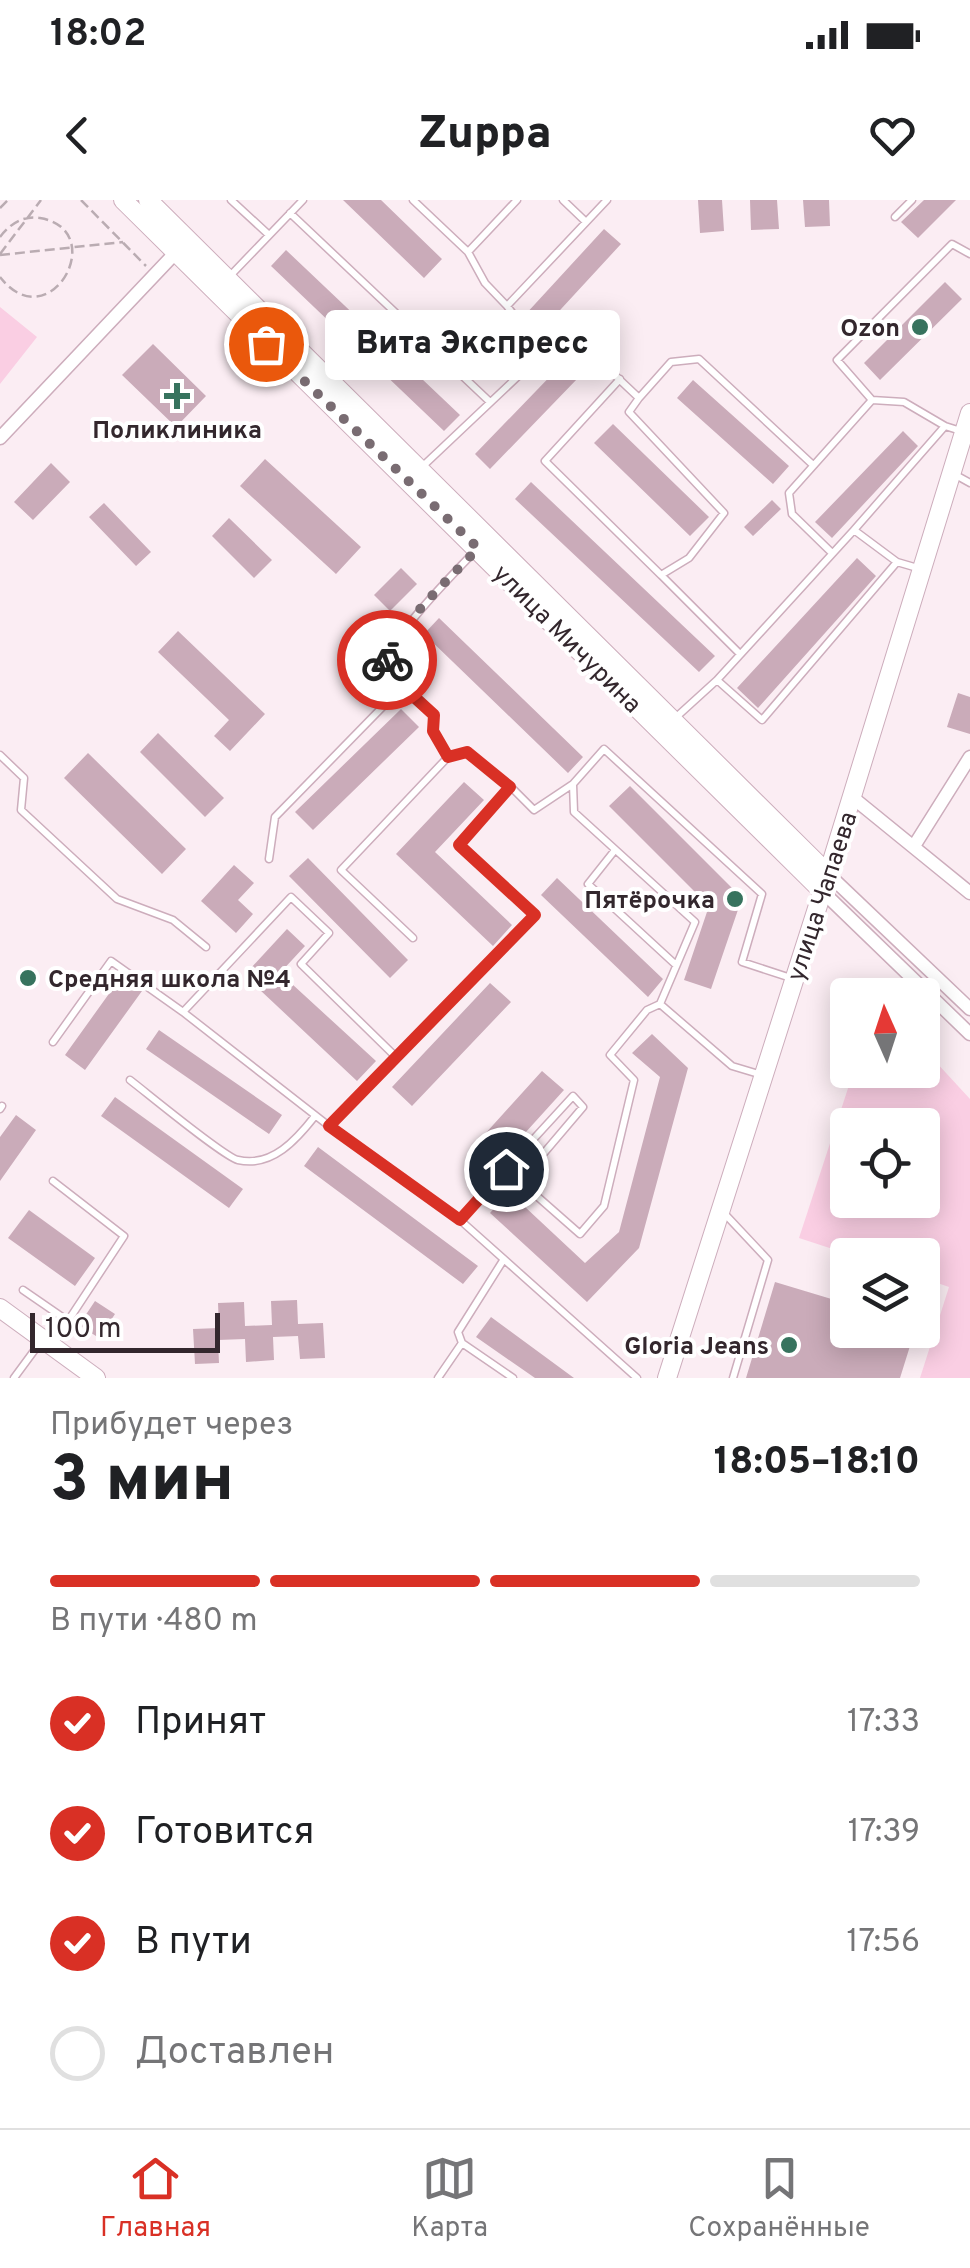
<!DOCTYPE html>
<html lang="ru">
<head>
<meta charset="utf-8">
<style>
  body { margin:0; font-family:Overpass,sans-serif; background:#f2f2f2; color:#202124; height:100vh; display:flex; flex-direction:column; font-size:38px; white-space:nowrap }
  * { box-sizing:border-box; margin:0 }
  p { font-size:32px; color:#757577 }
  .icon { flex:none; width:55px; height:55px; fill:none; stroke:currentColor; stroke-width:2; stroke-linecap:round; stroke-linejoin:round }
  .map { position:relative; height:1178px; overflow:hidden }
  .side { display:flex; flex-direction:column; background:#fff; flex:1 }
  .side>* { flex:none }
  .needle { width:65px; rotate:357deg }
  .tools { position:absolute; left:830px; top:778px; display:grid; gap:20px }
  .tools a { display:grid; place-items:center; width:110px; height:110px; border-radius:10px; background:#fff; box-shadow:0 5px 25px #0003; font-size:50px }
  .scale { position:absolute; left:30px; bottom:25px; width:190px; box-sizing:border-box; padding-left:10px; border:5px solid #33272d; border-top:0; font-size:28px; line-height:35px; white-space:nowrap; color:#33272d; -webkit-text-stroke:8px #fff; paint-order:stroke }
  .pin { position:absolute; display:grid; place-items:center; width:85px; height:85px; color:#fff; margin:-42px; border:5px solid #fff; border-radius:50%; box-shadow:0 2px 10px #0007 }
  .courier { position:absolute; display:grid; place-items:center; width:100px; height:100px; margin:-50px; border:8px solid #d93025; border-radius:50%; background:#fff; color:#222; box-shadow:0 2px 12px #0007 }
  .bubble { position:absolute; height:70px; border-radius:10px; background:#fff; box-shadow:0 5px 25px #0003; font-size:32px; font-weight:800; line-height:70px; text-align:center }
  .overview em { font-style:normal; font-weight:800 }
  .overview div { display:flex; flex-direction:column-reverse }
  .overview { display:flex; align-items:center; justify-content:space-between; height:170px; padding:0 50px }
  h1 { font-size:65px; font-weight:800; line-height:75px }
  .bar { display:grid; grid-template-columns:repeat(4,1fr); gap:15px 10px; align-content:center; height:120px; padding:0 50px }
  .bar i { height:12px; border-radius:8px; background:#e0e0e0 }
  .bar .on { background:#d93025 }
  .bar p { grid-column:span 4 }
  ol { padding:0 50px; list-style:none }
  li { display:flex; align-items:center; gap:30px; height:110px }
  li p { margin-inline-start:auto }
  li .icon { padding:10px; border-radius:50%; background:#d93025; color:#fff; stroke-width:4 }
  li:last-child { color:#757577 }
  li i { width:55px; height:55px; border:5px solid #e0e0e0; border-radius:50% }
  .status { display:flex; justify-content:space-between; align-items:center; height:70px; padding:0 50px; background:#fff; direction:ltr }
  .status svg { height:28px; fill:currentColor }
  header { display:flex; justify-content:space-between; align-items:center; height:130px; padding:0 50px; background:#fff; font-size:45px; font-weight:800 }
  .tabs { display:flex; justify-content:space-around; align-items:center; height:140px; border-top:2px solid #e0e0e0; background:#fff; font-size:28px; color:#757577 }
  .tabs a { display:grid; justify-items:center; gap:5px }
  .tabs .on { color:#d93025 }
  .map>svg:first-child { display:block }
</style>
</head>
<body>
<div class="status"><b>18:02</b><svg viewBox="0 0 49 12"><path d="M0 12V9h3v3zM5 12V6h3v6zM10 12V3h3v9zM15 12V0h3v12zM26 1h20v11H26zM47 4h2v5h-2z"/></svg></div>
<header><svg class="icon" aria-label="back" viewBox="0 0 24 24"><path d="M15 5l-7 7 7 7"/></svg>Zuppa<svg class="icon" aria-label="heart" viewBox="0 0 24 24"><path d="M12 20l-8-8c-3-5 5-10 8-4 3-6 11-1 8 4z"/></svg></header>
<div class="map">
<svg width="970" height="1178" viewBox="0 0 970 1178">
  <rect width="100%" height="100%" fill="#fbedf3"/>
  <!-- green -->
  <path fill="#facee3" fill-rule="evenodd" d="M0 107 37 137 0 184Z
    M923 848 970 899V1178H920L949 1087 923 1078 922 1055H851L799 1038 854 870H922ZM848 925H922V1000H848Z"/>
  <!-- building -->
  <path fill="#caabb9" d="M343 0H381L442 59 424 78Z
    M698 0H722L724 31 700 33Z
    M750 0H777L779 29 751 30Z
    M803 0H829L830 26 805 27Z
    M924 0H956L918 38 901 22Z
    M604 29 621 44 538 134 524 116Z
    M286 50 460 215 444 231 271 66Z
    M945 82 962 99 880 180 864 163Z
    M153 144 206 196 176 227 122 175Z
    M563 163 578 178 490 269 475 254Z
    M693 180 789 266 773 284 677 198Z
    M613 224 709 317 690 336 594 243Z
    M903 231 918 246 832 338 815 322Z
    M265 259 361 347 336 374 240 286Z
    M51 263 70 282 33 320 14 302Z
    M531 282 715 456 699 472 515 299Z
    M772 300 781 309 753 336 744 327Z
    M104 303 151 352 136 366 89 317Z
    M229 318 272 360 254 378 212 336Z
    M857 358 876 376 758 508 737 488Z
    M401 368 417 384 390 411 374 395Z
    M439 418 583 557 568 573 424 434Z
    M178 431 265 514 230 551 214 536 229 520 158 452Z
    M958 493 970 497V534L947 527Z
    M401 509 419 527 313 630 295 612Z
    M158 533 224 598 205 617 140 552Z
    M88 553 186 649 162 674 64 578Z
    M464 582 484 600 435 652 512 725 493 746 396 654Z
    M630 586 742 698 711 789 684 780 709 706 609 606Z
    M308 658 408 760 390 778 289 676Z
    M234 665 254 683 238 700 253 714 236 733 201 701Z
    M557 678 663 779 648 797 541 695Z
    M287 729 305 746 280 773 376 861 357 881 260 790 266 784 250 769Z
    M121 777 142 791 85 870 65 855Z
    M490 783 511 802 412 906 392 887Z
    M159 830 282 915 269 934 146 849Z
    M652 834 688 868 639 1048 587 1102 490 1013 509 992 585 1063 619 1032 660 877 632 853Z
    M542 871 564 890 497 964 475 945Z
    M115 897 243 989 229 1008 101 916Z
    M16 915 36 930 0 981V937Z
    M318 947 478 1066 463 1084 304 966Z
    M29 1010 95 1058 75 1086 8 1038Z
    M775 1082 848 1104V1130H915L900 1178H746Z
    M297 1100 298 1124 323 1123 325 1158 300 1159 298 1136 273 1137 274 1160 246 1162 245 1139 218 1140 219 1163 195 1164 193 1129 219 1128 218 1103 244 1102 245 1126 272 1125 271 1101Z
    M95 1101 115 1114 99 1138 79 1125Z
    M491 1117 574 1178H535L476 1137Z"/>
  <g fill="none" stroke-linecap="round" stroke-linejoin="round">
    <defs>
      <path id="lane" d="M231 0 269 35
        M413 0 468 52 485 83 507 106
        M563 0 586 22
        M290 13 490 202
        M895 17 912 0
        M468 52 517 0
        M228 78 303 0
        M543 152 507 106 607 0
        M620 179 545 261 661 375 689 358 724 313 629 212 639 198
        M945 226 904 202 872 200 837 160 952 44 970 54
        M423 266 567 130 639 198 671 162 699 159 813 265
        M952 273 970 283
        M832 353 792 314 789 293 872 200
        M921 369 897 362 854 330 945 226 964 232
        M661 375 740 454
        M717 480 854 330
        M673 520 717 480 762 520 897 362
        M0 555 24 578 21 610 117 699 173 720 206 747
        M448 557 433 531 434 515C423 505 394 484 388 472 377 448 456 372 473 353
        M615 650 588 684 676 765
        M269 659 275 617 403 486
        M413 738 341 670 448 557 467 553 511 587
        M53 842 111 761 183 812
        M762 875 732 866 660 804 695 722 574 612 573 584 604 549 762 694 742 762 794 779
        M130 880C147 893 224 957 238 960 272 968 297 939 315 916
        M0 909 2 906
        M329 926 183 812 291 697 329 733 301 764 396 857
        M506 969 573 896 583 907 521 980
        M53 981 124 1036 68 1121
        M723 1012 768 1060 733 1178
        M460 1020 329 926 535 715 459 645 511 587 534 610 573 584
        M504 1059 458 1132 462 1143 513 1178
        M23 1090 68 1121 53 1146
        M14 1178 42 1140
        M438 1178 462 1143
        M637 1178 460 1020 506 969 580 1034 604 1006 634 880 610 855 647 810 660 804"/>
      <path id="street" d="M0 238 179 49
        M852 597 970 693
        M914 646 970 557
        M828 674 970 809
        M823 692 970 834"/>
      <path id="secondary" d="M123 0 823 692
        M148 0 828 674
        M0 1108 96 1178
        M667 1178 828 674 970 213"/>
    </defs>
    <!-- lane casing -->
    <use href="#lane" stroke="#cdadbc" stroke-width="9"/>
    <!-- street casing -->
    <use href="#street" stroke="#cdadbc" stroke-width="15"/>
    <!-- secondary casing -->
    <use href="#secondary" stroke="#cdadbc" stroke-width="20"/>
    <!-- path -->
    <path stroke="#baacb2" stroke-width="2.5" stroke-dasharray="10 5" stroke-linecap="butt" d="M81 0 146 66
      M0 8 8 0
      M0 37C10 24 23 15 40 18 111 30 50 141 0 77
      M0 54 41 0
      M0 55 123 42"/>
    <!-- lane -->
    <use href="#lane" stroke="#fff" stroke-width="6"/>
    <!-- street -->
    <use href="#street" stroke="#fff" stroke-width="12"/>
    <!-- secondary -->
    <use href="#secondary" stroke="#fff" stroke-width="18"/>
  </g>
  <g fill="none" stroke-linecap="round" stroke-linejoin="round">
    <!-- done -->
    <path stroke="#796c72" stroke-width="10" stroke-dasharray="0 18" d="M266 144 478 348C450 379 400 422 387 460"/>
    <!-- route -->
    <path stroke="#d93025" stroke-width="12" d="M387 460 388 473 434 515 433 531 448 557 467 552 510 587 459 645 535 715 329 926 460 1020 506 969"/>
  </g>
  <!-- markers -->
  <g fill="#37735e" stroke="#fff" stroke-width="4">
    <circle cx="920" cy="127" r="10"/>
    <path d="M172 181h10v10h10v10h-10v10h-10v-10h-10v-10h10z"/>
    <circle cx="735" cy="699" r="10"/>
    <circle cx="28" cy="778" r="10"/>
    <circle cx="789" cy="1145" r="10"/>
  </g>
  <g text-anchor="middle" stroke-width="8" stroke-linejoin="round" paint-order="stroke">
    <!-- poi labels -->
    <g font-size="25" font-weight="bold" fill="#33272d" stroke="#fff" text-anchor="end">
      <text x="900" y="136">Ozon</text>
      <text x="177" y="238" text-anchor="middle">Поликлиника</text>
      <text x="715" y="708">Пятёрочка</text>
      <text x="48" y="787" text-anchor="start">Средняя школа №4</text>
      <text x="769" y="1154">Gloria Jeans</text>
    </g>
    <!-- street labels -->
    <g font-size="25" fill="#33272d" stroke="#fff">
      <text transform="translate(568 438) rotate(45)" y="9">улица Мичурина</text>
      <text transform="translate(821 696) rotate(-72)" y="9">улица Чапаева</text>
    </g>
  </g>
</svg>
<div class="tools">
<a><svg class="needle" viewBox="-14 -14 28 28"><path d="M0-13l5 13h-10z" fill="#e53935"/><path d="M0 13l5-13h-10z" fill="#757577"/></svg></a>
<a><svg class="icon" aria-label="locate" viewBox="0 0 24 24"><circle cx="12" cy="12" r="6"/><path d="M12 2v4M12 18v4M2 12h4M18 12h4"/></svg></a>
<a><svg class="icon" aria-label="layers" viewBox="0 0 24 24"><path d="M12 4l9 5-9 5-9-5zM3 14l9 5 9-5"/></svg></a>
</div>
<div class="scale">100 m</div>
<div class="pin" style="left:266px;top:144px;background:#ea580c"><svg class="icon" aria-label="bag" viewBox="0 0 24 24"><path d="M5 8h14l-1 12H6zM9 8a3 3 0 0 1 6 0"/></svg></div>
<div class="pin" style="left:506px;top:969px;background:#1f2937"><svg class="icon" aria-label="home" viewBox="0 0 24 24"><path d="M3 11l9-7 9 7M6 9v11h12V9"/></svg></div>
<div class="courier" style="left:387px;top:460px"><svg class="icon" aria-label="bike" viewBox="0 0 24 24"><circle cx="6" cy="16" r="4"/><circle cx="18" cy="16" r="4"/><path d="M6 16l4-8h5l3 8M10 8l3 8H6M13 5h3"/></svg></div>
<div class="bubble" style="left:325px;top:110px;width:295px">Вита Экспресс</div>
</div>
<section class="side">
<div class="overview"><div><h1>3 мин</h1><p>Прибудет через</p></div><em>18:05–18:10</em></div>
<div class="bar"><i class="on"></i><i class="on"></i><i class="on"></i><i></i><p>В пути · 480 m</p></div>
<ol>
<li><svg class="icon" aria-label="check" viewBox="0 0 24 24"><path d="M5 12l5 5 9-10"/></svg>Принят<p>17:33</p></li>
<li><svg class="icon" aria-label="check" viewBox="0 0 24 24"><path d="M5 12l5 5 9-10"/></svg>Готовится<p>17:39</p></li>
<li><svg class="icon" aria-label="check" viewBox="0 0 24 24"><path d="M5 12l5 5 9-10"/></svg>В пути<p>17:56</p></li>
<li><i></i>Доставлен</li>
</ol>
</section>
<nav class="tabs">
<a class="on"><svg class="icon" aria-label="home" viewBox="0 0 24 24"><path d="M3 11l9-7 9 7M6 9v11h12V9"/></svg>Главная</a>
<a><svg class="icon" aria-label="map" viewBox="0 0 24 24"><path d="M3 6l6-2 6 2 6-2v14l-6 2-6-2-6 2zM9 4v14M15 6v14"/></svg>Карта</a>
<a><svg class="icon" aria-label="saved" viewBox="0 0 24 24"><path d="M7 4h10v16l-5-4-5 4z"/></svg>Сохранённые</a>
</nav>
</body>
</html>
